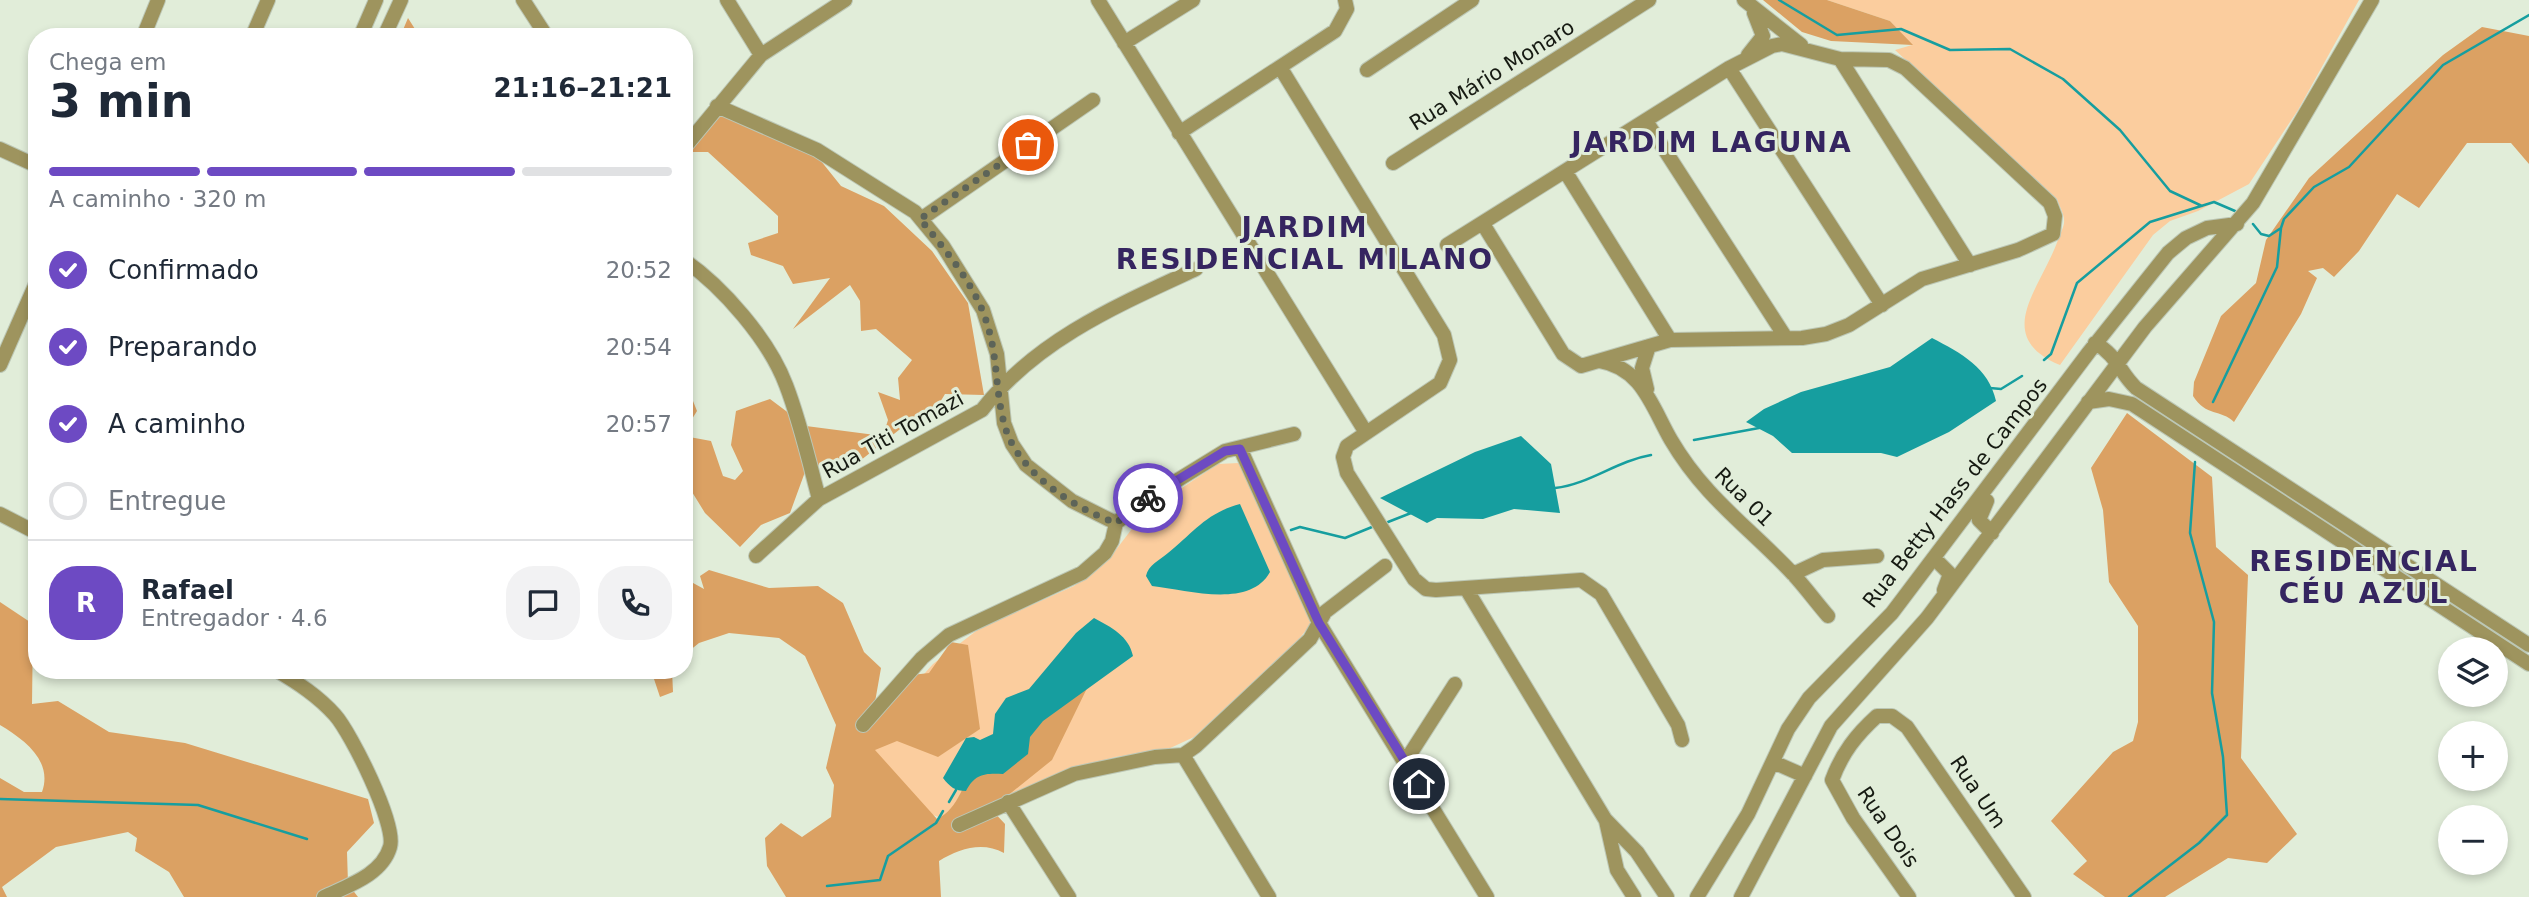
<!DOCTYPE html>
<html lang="pt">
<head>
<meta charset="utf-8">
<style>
  body { margin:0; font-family:"DejaVu Sans",sans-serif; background:#f2f2f3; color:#1f2937; height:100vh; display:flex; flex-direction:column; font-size:26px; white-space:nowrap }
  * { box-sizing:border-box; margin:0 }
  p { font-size:23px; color:#747a83 }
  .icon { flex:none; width:38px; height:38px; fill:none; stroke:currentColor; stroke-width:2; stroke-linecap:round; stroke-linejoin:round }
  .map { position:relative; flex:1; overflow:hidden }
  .panel { position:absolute; left:28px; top:28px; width:665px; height:651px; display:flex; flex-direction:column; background:#fff; border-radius:28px; box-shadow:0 4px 10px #0003 }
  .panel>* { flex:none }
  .buttons { position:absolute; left:2438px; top:637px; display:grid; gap:14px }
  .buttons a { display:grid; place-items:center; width:70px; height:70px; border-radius:50%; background:#fff; box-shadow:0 4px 10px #0003; font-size:35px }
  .pin { position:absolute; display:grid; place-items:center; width:60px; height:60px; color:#fff; margin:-30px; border:4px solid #fff; border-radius:50%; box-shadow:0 2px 7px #0007 }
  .courier { position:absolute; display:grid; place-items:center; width:70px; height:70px; margin:-35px; border:5px solid #6d4ac3; border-radius:50%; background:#fff; color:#222; box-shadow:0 2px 9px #0007 }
  .overview em { font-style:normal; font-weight:700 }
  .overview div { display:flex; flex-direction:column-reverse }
  .overview { display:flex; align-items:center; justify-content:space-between; height:119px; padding:0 21px }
  h1 { font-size:46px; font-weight:700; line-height:52px }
  .bar { display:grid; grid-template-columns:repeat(4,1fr); gap:10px 7px; align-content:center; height:84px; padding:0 21px }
  .bar i { height:9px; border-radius:5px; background:#e0e1e3 }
  .bar .current { background:#6d4ac3 }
  .bar p { grid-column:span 4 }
  .line { display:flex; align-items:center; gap:18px; padding:0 21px; border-top:2px solid #e0e1e3 }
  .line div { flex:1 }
  .round { display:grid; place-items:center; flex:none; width:74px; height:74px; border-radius:28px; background:#f2f2f3 }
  ol { padding:0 21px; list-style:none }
  li { display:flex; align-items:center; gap:21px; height:77px }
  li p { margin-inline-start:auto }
  li .icon { padding:7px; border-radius:50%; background:#6d4ac3; color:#fff; stroke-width:4 }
  li:last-child { color:#747a83 }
  li i { width:38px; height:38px; border:4px solid #e0e1e3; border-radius:50% }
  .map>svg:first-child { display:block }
</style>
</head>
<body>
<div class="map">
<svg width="2529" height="897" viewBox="0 0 2529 897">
  <rect width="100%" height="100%" fill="#e1edd9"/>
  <!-- green -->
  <path fill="#fbcd9e" d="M1827 0H2359L2298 110 2249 184 2198 211 2170 221 2153 235 2060 365C1991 336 2041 288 2058 240 2060 234 2065 225 2064 220 2064 214 2059 205 2057 199L1895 50 1912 45 1890 21Z
    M1239 463 1315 619 1299 639 1194 737 1166 750 1115 757 1060 774 953 822 927 813 854 753 933 664 980 628 1074 586 1112 555 1144 513 1218 464Z"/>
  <!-- forest -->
  <path fill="#dba163" d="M1763 0H1827L1890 21 1913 45 1831 41 1802 32Z
    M408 18 420 37H400Z
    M2482 27 2529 36V164L2511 143H2467L2419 208 2397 194 2359 251 2334 277 2323 268 2308 271 2317 278 2301 314 2234 422C2221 409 2206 417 2193 396L2194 382 2221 316 2256 283 2266 240 2309 178 2443 55Z
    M717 113 817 156 841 186 884 206 932 251 968 303 984 395 945 394 928 422H909L851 468 831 471 809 461 790 513 761 525 740 547 705 513 684 479V436L711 441 723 476 735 480 743 471 731 445 736 411 770 399 806 426 883 436 888 420 878 392 900 400 898 378 912 360 876 329 861 331 860 301 850 285 793 329 830 278 793 284 783 266 751 255 748 243 778 233V216L708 152H687L691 127Z
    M684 398 693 401 697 411 684 432Z
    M2127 413 2212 477 2216 547 2248 575 2241 758 2297 834 2267 863 2228 858 2165 897H2105L2073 874 2087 861 2051 821 2113 752 2133 741 2138 722V626L2109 582 2103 510 2091 468Z
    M709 570 769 588 818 586 843 603 864 652 881 668 875 702 903 676 929 673 951 642 968 645 980 729 938 757 897 741 875 750 937 819C960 808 962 782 978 763 1009 728 1053 703 1092 678L1052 760 991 809 1005 824 1004 853C982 841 959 849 939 861L941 897H786L767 866 765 838 781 823 802 837 831 817 834 785 826 768 836 725 805 656 779 638 729 633 699 643 684 655V578L704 589 700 576Z
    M0 602 33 624 32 704 58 701 109 732 185 743 368 799 374 823 347 852 348 884 358 897H184L169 872 135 851 137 838 128 832 56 847 2 887 7 897H0V778L24 792H42C53 761 25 740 0 725Z
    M651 670H672L673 692 660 697Z"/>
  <!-- water -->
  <path fill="#169e9f" d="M1932 338C1961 353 1989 368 1996 401L1949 432 1897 457 1881 453H1792L1773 436 1746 422 1764 409 1801 392 1890 367Z
    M1521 436 1551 464 1560 513 1514 509 1483 519 1437 518 1427 523 1380 498 1475 452Z
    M1240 504 1270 572C1250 609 1187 590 1152 586L1146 576C1148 565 1160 560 1168 553 1193 533 1206 513 1240 504Z
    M1094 618C1111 627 1129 636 1133 656L1043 721 1030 737 1028 754 1003 774C984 773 975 774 966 791 955 791 950 787 943 778L966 738 974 737 980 740 993 734 995 714 1006 698 1029 689 1076 633Z"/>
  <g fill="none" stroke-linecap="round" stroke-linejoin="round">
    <!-- stream -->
    <path stroke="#169e9f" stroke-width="2.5" d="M1779 0 1837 35 1901 29 1950 50 2010 49 2063 79 2120 130 2170 191 2202 206
      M2253 224 2261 234 2269 236 2281 228 2284 219 2314 187 2349 167 2443 65 2529 15
      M2044 360 2051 354 2077 283 2150 222 2214 202 2235 211
      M1990 388 2001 389 2022 376
      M2213 402 2277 267 2281 228
      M1694 440 1759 428
      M1555 488C1590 484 1616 461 1651 455
      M1388 522 1411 513
      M1291 530 1300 527 1345 538 1372 527
      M0 799 198 805 307 839
      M949 802 956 790
      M827 886 880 880 888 856 936 823 943 811
      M2129 897 2199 843 2227 815 2223 757 2212 693 2214 622 2190 533 2195 462"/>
    <defs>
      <path id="minor" d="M523 0 547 37
        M727 0 761 55
        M1098 0 1365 431
        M1744 0 1801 45
        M143 37 158 0
        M252 37 268 0
        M360 37 376 0
        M384 37 401 0
        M1124 43 1193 0
        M1748 55 1763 36 1754 13
        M1840 59 1970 265
        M1280 67 1444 335 1450 360 1440 383 1347 446 1343 457 1347 473 1414 579 1426 589 1436 590 1581 580 1601 594 1678 725 1682 740
        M1729 68 1882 305
        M1367 70 1472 0
        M717 106 817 150 915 212 943 246 983 310 997 354 1004 423 1012 444 1026 465 1072 501 1116 523
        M1646 121 1786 338
        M1179 133 1335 31 1347 9 1345 0
        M684 148 761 55 845 0
        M0 149 37 166
        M1393 163 1649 0
        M1565 171 1670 340
        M921 219 1093 100
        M1447 245 1729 68 1772 46 1782 44 1840 59 1889 60 1905 68 2050 203 2055 216 2053 234 2018 250 1922 279 1849 325 1826 334 1802 338 1670 340 1581 366 1563 354 1483 224
        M684 260C723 287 769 340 786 385 800 421 809 461 819 499
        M2095 343C2118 356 2119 372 2136 388L2529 645
        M1600 361C1642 368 1652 407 1671 440 1705 498 1749 527 1793 574 1805 587 1816 602 1828 616
        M0 365 37 281
        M1647 389 1642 368 1649 346
        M2088 402 2109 399 2132 404 2529 664
        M1240 448 1319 623 1487 897
        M1987 501 1979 520 1992 533
        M0 514 37 533
        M756 556 819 499 982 410C1036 340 1118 305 1196 269
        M1934 558 1950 574 1944 590
        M1793 574 1823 560 1877 556
        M1467 590 1605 819 1637 852 1667 897
        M276 670C298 683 318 696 335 715 351 733 397 825 390 847 382 875 347 886 324 897
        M863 725 922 658 949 635 1082 573 1105 553 1112 541 1116 523 1142 502 1225 451 1294 434
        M1183 755 1269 897
        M1405 762 1455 684
        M1773 762 1805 776
        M1008 802 1069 897
        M1606 821 1617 870 1634 897
        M959 825 1074 774 1155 757 1183 755 1196 746 1310 639 1325 612 1385 566
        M1697 897 1748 814 1788 729 1809 698 1892 613 2089 352 2168 253 2186 238 2207 228 2237 224
        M1741 897 1831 726 1927 618 2145 327 2253 203 2372 0
        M1909 897 1853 818 1832 780C1842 753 1856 735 1877 716H1892L1907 727 2024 897"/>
    </defs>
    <!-- minor casing -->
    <use href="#minor" stroke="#bcc7b5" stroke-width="16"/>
    <!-- minor -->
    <use href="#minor" stroke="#9e945e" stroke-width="14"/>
  </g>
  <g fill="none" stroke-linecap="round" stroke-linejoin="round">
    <!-- done -->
    <path stroke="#5d6458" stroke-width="7" stroke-dasharray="0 12.6" d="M1028 145 920 219C943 247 970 279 983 312 999 353 994 385 1004 423 1015 470 1073 508 1116 523L1148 498"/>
    <!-- route -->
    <path stroke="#6d4ac3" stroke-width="9" d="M1148 498 1225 451 1240 449 1319 623 1419 784"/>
  </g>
  <g text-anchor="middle" stroke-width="6" stroke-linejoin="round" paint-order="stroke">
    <!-- street labels -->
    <g font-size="21" fill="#161a12" stroke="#e1edd9">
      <text transform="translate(1492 75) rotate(-32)" y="7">Rua Mário Monaro</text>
      <text transform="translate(893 435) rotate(-29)" y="7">Rua Titi Tomazi</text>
      <text transform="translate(1955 493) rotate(-52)" y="7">Rua Betty Hass de Campos</text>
      <text transform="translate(1744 497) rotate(45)" y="7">Rua 01</text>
      <text transform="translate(1978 792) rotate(56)" y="7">Rua Um</text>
      <text transform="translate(1888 827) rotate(56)" y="7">Rua Dois</text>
    </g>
    <!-- district labels -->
    <g font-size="28" font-weight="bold" letter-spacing="2" fill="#352560" stroke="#e1edd9">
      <text x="1712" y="152">JARDIM LAGUNA</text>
      <text x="1305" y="237">JARDIM<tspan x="1305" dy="32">RESIDENCIAL MILANO</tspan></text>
      <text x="2364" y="571">RESIDENCIAL<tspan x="2364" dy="32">CÉU AZUL</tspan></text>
    </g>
  </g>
</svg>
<div class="buttons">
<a><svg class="icon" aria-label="layers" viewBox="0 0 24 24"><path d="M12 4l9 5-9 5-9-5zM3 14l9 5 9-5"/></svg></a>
<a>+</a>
<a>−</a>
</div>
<div class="pin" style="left:1028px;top:145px;background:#ea580c"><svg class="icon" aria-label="bag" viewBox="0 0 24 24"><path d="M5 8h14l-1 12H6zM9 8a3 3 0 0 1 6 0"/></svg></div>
<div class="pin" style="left:1419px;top:784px;background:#1f2937"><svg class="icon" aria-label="home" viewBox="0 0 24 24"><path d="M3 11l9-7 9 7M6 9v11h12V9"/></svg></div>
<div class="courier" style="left:1148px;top:498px"><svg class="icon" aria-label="bike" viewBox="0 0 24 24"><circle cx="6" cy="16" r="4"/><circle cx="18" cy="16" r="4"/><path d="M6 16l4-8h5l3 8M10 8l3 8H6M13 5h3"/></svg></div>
<section class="panel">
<div class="overview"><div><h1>3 min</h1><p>Chega em</p></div><em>21:16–21:21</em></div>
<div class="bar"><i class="current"></i><i class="current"></i><i class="current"></i><i></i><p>A caminho · 320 m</p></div>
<ol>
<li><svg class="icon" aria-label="check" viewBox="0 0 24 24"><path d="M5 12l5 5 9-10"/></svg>Confirmado<p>20:52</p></li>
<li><svg class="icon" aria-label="check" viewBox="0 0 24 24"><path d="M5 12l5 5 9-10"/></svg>Preparando<p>20:54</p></li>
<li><svg class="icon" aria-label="check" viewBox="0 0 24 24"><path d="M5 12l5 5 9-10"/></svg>A caminho<p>20:57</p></li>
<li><i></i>Entregue</li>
</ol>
<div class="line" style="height:126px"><b class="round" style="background:#6d4ac3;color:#fff">R</b><div><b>Rafael</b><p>Entregador · 4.6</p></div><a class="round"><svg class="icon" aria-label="chat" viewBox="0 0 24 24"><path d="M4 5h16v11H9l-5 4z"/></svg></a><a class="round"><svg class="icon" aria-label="phone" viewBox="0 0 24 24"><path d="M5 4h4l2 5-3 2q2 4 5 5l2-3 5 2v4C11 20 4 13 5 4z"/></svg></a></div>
</section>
</div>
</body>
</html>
